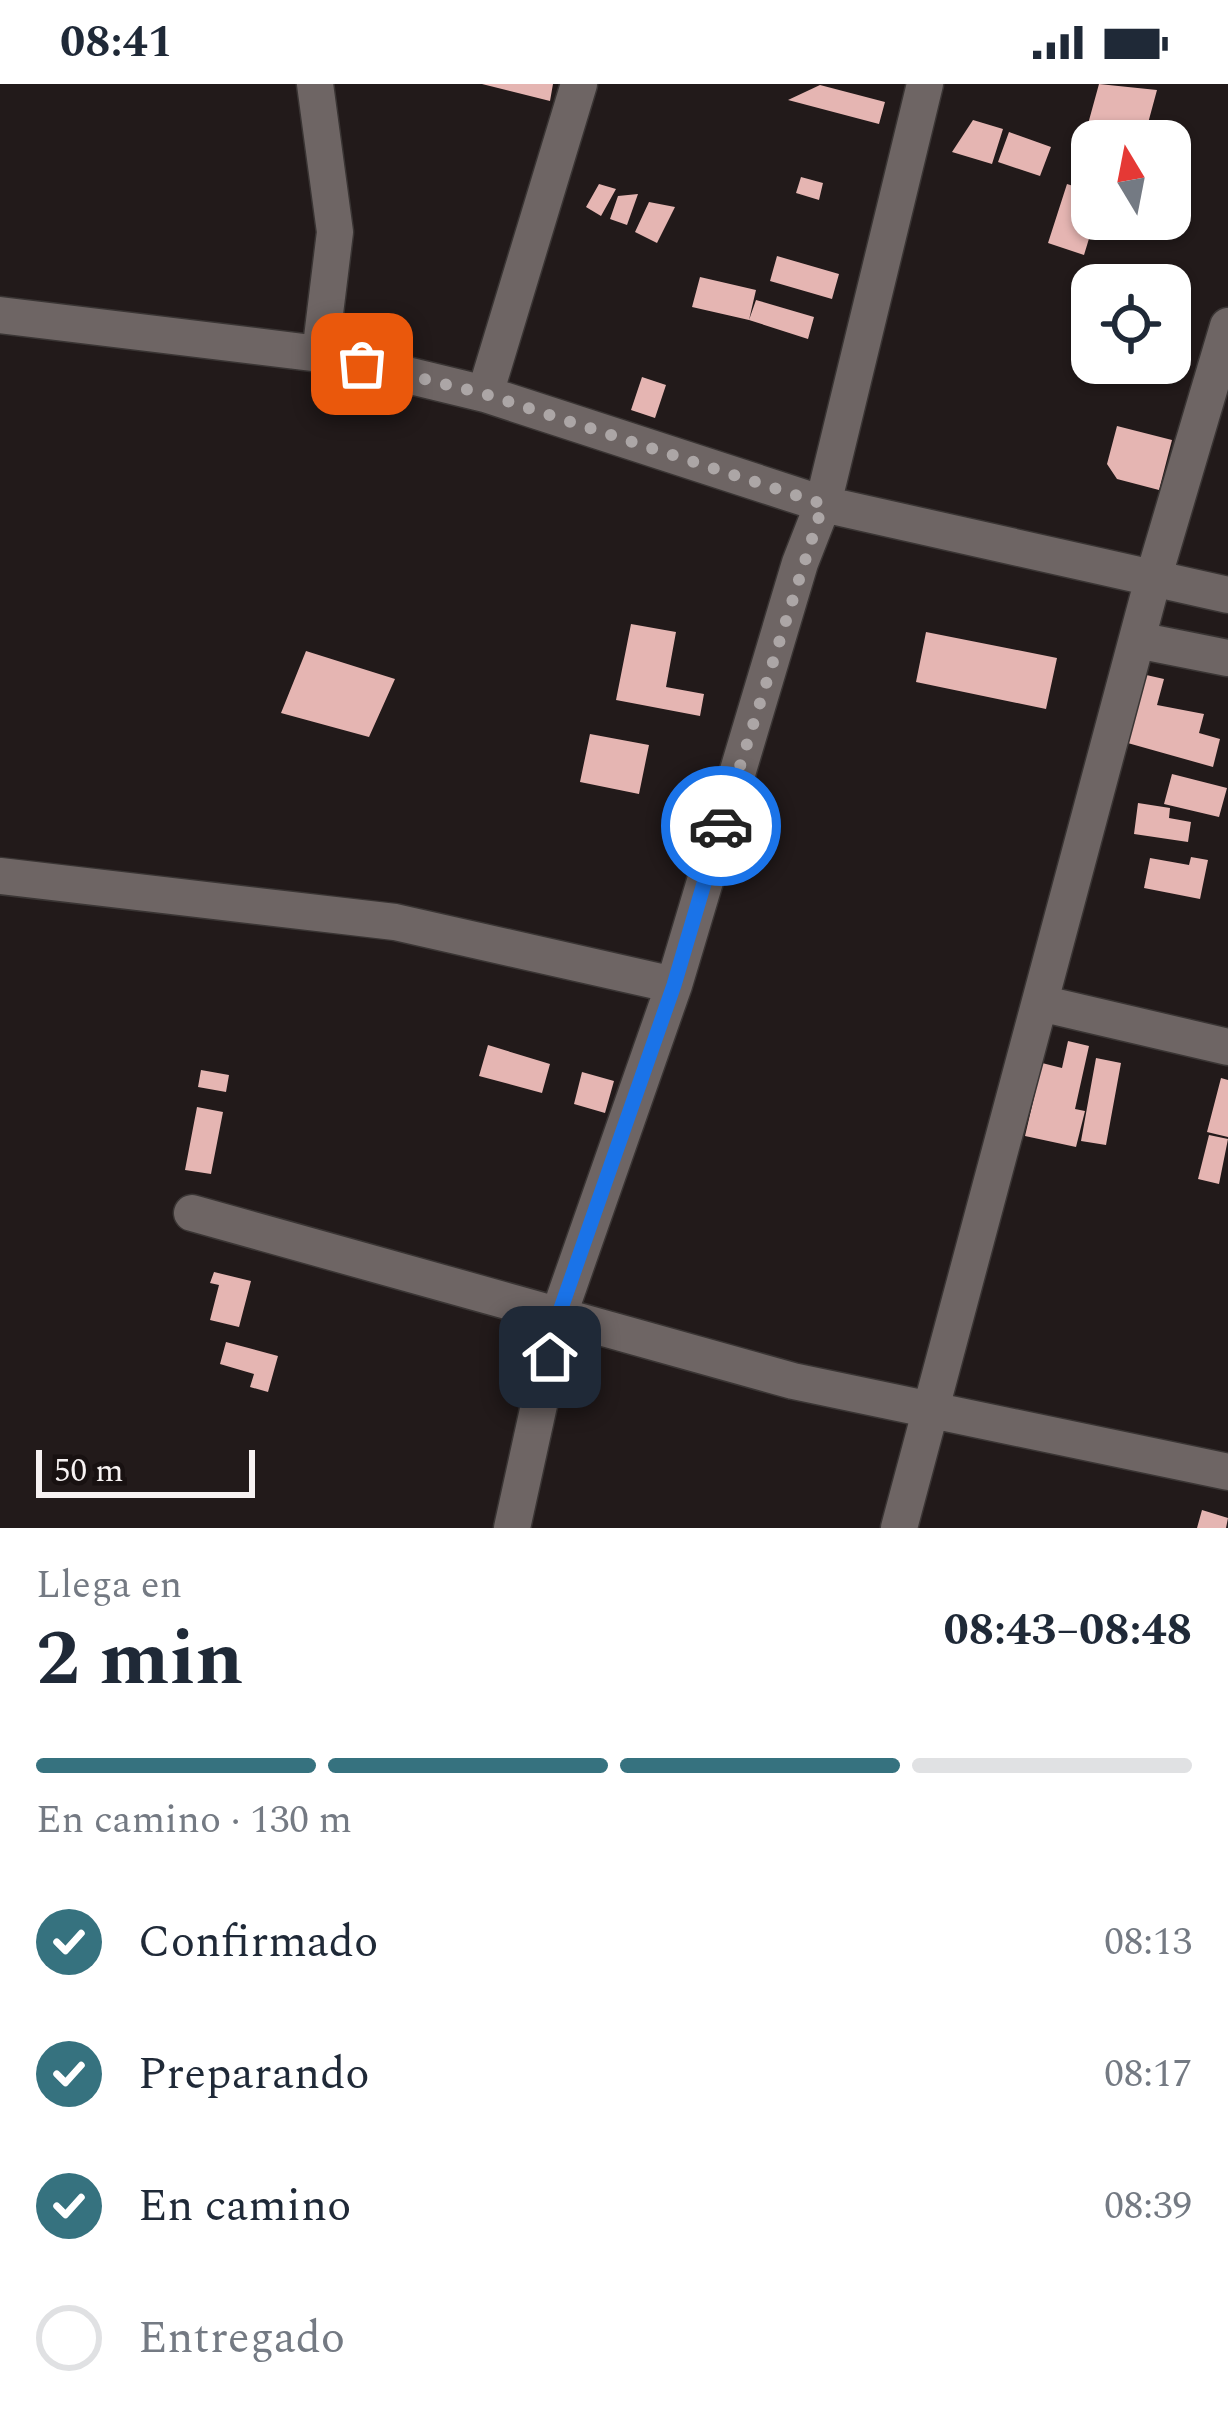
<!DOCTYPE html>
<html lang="es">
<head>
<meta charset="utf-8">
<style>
  body { margin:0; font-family:Spectral,serif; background:#f2f2f3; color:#1f2937; height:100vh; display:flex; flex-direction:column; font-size:45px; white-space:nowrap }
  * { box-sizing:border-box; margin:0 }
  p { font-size:39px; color:#747a83 }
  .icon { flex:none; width:66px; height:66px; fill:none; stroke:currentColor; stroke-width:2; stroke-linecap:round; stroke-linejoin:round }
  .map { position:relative; height:1444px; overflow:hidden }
  .panel { display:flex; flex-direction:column; background:#fff; flex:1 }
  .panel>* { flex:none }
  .needle { width:78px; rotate:350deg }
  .fabs { position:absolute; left:1071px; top:36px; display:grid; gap:24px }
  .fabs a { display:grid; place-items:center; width:120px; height:120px; border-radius:24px; background:#fff; box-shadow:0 3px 9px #0004; font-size:60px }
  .scale { position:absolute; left:36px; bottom:30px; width:219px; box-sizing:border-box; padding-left:12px; border:6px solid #f7f2f2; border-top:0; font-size:33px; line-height:42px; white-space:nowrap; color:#f7f2f2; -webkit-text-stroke:9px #181111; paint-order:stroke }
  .pin { position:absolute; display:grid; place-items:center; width:102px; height:102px; color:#fff; margin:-51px; border-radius:24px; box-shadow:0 6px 18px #0006 }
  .courier { position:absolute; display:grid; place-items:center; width:120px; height:120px; margin:-60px; border:9px solid #1a73e8; border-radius:50%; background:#fff; color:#222; box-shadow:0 3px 15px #0007 }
  .summary em { font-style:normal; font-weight:700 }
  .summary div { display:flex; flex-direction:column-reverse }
  .summary { display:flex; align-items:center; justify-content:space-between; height:204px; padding:0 36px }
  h1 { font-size:78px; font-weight:700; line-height:90px }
  .bar { display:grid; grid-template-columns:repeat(4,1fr); gap:18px 12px; align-content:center; height:144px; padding:0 36px }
  .bar i { height:15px; border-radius:9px; background:#e0e1e3 }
  .bar .current { background:#36727f }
  .bar p { grid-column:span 4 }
  ol { padding:0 36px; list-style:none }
  li { display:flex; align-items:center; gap:36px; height:132px }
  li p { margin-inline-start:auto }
  li .icon { padding:12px; border-radius:50%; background:#36727f; color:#fff; stroke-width:4 }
  li:last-child { color:#747a83 }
  li i { width:66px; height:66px; border:6px solid #e0e1e3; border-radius:50% }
  .status { display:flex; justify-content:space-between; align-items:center; height:84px; padding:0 60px; background:#fff; direction:ltr }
  .status svg { height:33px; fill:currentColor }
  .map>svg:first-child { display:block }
</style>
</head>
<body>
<div class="status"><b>08:41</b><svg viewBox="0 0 49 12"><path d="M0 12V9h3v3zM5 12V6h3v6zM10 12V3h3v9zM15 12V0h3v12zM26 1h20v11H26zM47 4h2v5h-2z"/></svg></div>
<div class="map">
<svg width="1228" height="1444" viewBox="0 0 1228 1444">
  <rect width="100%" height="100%" fill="#221a1a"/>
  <!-- building -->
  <path fill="#e5b5b2" d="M482 0H553L550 17Z
    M1099 0 1157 6 1144 54 1088 40Z
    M820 1 885 18 879 40 788 16Z
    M973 36 1003 45 992 80 952 68Z
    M1009 48 1051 63 1040 92 998 78Z
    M801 93 823 99 819 116 796 109Z
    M599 100 616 105 601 132 586 123Z
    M1067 100 1092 108 1095 135 1084 171 1048 159Z
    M638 110 627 141 610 135 618 112Z
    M649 118 675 123 657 159 635 148Z
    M777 172 839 190 832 215 770 197Z
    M700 193 756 206 749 236 692 223Z
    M756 216 814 233 808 255 749 236Z
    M642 293 666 301 655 334 631 326Z
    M1117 342 1172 356 1159 406 1117 395 1107 380Z
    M631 540 676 548 666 603 704 610 700 632 616 616Z
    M926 548 1057 574 1046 625 916 598Z
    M306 567 395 595 369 653 281 629Z
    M1133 588 1164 595 1157 621 1204 630 1199 649 1220 655 1213 683 1117 656Z
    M590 650 649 661 639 710 580 698Z
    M1172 690 1227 704 1219 733 1164 720Z
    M1138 719 1170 724 1169 734 1191 738 1188 758 1134 750Z
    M1191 773 1208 776 1200 815 1144 804 1150 774 1189 781Z
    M1068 957 1089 962 1075 1025 1085 1027 1076 1063 1025 1052 1042 979 1062 984Z
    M488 961 550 980 542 1009 479 992Z
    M1096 974 1121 979 1106 1061 1081 1057Z
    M201 986 229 991 226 1008 198 1003Z
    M582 988 614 997 605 1029 574 1020Z
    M1221 994 1228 996V1053L1207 1048Z
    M197 1023 223 1028 211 1090 185 1086Z
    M1209 1051 1228 1055 1219 1100 1198 1095Z
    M214 1188 251 1197 239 1243 210 1236 219 1201 210 1199Z
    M226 1258 278 1272 268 1308 250 1303 254 1290 220 1280Z
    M1202 1426 1228 1434 1226 1444H1197Z"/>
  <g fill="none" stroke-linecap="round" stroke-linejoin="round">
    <defs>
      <path id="minor" d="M315 0 335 148 320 270
        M0 231 320 270 485 310 823 420 1228 511
        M485 310 579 0
        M1137 556 1228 574
        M0 792 395 838 674 901
        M1040 919 1228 963
        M192 1129 793 1297 1228 1388
        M512 1444 559 1230 674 901 800 479 823 420 925 0
        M899 1444 1153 495 1228 242"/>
    </defs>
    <!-- minor casing -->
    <use href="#minor" stroke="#3a3534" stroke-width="39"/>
    <!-- minor -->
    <use href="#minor" stroke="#6e6564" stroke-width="36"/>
  </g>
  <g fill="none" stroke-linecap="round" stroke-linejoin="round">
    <!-- done -->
    <path stroke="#aca6a6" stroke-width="12" stroke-dasharray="0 21.6" d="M362 280 485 310 823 420 721 742"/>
    <!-- route -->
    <path stroke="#1a73e8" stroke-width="15" d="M550 1273 559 1230 674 901 721 742"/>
  </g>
</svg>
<div class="fabs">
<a><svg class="needle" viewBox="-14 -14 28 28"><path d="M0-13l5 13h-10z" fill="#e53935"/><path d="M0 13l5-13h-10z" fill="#747a83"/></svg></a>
<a><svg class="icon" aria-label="locate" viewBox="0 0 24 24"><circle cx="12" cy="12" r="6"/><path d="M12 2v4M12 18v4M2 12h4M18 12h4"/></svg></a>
</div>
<div class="scale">50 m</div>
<div class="pin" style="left:362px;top:280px;background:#ea580c"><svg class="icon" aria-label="bag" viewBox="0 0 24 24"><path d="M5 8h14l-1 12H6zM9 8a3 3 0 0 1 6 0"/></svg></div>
<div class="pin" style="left:550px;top:1273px;background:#1f2937"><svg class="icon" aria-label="home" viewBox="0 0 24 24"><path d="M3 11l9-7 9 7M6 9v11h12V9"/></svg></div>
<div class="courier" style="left:721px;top:742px"><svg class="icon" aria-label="car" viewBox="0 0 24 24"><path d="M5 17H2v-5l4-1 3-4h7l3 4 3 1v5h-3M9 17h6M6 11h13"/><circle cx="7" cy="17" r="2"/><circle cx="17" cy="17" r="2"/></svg></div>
</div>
<section class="panel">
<div class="summary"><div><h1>2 min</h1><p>Llega en</p></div><em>08:43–08:48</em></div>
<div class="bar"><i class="current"></i><i class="current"></i><i class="current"></i><i></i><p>En camino · 130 m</p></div>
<ol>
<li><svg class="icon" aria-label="check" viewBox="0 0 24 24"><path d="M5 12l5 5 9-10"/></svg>Confirmado<p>08:13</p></li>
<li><svg class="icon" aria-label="check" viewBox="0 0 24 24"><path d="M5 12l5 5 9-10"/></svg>Preparando<p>08:17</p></li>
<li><svg class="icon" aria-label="check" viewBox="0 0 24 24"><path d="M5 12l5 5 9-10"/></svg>En camino<p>08:39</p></li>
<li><i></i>Entregado</li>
</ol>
</section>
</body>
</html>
